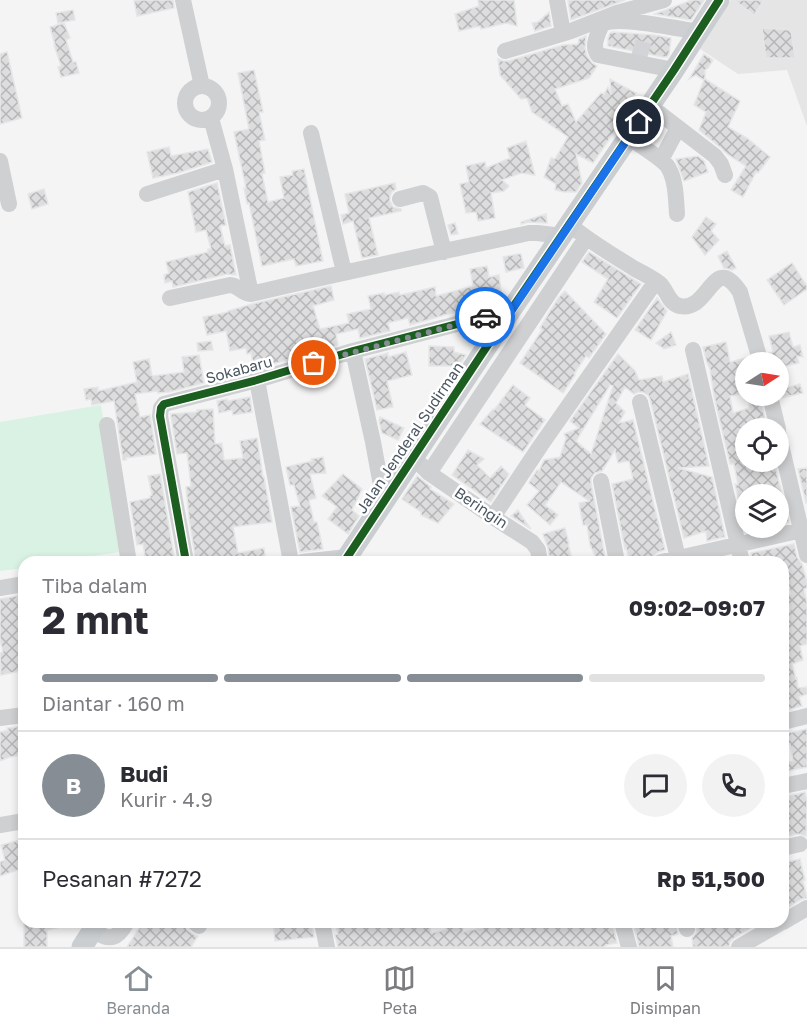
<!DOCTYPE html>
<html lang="id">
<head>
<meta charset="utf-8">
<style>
  body { margin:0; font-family:"Golos Text",sans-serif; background:#f2f2f3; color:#2b2b33; height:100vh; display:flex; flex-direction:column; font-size:22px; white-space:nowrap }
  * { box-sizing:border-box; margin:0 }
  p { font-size:20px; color:#7c7c81 }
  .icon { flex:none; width:33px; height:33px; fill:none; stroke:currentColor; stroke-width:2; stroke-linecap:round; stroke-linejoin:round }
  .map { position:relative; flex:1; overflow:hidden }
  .side { position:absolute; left:18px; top:556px; width:771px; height:372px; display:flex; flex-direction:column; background:#fff; border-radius:18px; box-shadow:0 3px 9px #0003 }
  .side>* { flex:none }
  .needle { width:39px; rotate:78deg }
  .tools { position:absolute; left:735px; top:352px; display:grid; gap:12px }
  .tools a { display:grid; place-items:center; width:54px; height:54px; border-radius:50%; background:#fff; box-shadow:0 3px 9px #0003; font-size:30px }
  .pin { position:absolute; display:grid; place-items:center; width:51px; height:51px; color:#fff; margin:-26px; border:3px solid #fff; border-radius:50%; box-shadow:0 2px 6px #0007 }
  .courier { position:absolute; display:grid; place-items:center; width:60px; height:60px; margin:-30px; border:4px solid #1a73e8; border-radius:50%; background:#fff; color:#222; box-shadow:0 2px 8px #0007 }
  .summary em { font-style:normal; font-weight:700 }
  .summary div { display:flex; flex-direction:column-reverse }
  .summary { display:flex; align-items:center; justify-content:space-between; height:102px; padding:0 24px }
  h1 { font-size:39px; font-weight:700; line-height:45px }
  .bar { display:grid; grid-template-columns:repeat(4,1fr); gap:9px 6px; align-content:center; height:72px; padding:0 24px }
  .bar i { height:8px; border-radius:4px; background:#e1e1e2 }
  .bar .selected { background:#868d94 }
  .bar p { grid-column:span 4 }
  .line { display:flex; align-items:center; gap:15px; padding:0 24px; border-top:2px solid #e1e1e2 }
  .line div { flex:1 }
  .round { display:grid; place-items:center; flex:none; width:63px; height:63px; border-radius:32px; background:#f2f2f3 }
  .dock { display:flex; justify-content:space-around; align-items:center; height:84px; border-top:2px solid #e1e1e2; background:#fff; font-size:16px; color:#7c7c81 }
  .dock a { display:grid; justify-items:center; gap:3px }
  .dock .selected { color:#868d94 }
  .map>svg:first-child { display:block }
</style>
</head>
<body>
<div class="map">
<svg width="807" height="947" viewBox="0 0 807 947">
  <defs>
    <pattern id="building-cross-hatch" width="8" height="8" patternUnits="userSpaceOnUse" patternTransform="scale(1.5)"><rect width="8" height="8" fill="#ddddde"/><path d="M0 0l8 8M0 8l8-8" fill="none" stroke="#b5b6b7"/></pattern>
  </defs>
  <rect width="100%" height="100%" fill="#f4f4f4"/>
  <!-- education -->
  <path fill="#e6e5e6" d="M731 0H807V126L787 70 738 74 700 49Z"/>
  <!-- green -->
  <path fill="#d9f2e3" d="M101 405 126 551 54 562H24V568L0 571V422Z"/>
  <!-- building -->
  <path fill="url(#building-cross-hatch)" stroke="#e5e6e7" stroke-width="1.5" fill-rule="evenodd" d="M134 0H173L174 8 137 16Z
    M478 0H514L517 26 506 23 481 29 480 26 459 31 455 14 479 6Z
    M568 0H625L571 20Z
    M692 0H704L691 20 655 14Z
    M734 0H764L754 15Z
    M73 10 75 20 58 23 56 13Z
    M549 12 551 26 535 31 532 23 538 22Z
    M64 23 70 38 66 40 73 62H76L79 73 61 77 58 67 61 66 54 45H55L50 27Z
    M762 28 791 30 795 58H766Z
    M612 32 654 35 671 38 669 54 667 57H663L608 46V38L610 33Z
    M586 36 585 48 587 56 592 63 597 66 589 78 555 89 562 106 568 104 576 122 601 93 604 94 608 87 611 95 610 79 636 93 612 135 593 163 576 154 582 183 576 192H564L555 190 556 184 544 177 551 158 555 159 568 137 532 112 527 98 521 99 500 75 498 59 503 61H508L563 45 578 44 579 39Z
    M7 52 22 118 0 124V54Z
    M704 54 713 60 708 68 705 70V79L740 101 728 127 747 138 770 157 758 173 756 172 743 197 731 190 746 166 727 154 721 148 699 130 706 112 694 105 704 80 696 75 689 79Z
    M254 70 263 112H259L265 140 259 141 265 173 262 174 268 202 284 198 280 177 293 175 292 171 304 169 323 261 296 266 294 259 262 266 249 203 247 204 244 188H246L234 132 249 129 238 73Z
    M526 141 535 175 521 173 502 180 509 186 504 191 491 193 495 218 478 221 476 212 466 213 460 184 469 182 466 166 485 162 486 168 510 158 507 148Z
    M169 147 171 156 208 149 212 162 178 173 153 178 147 152Z
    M698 156 704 161 708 172 684 181 676 159Z
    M217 183 226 225 220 226 225 246 230 245 236 275 227 274 173 287 172 281 165 283 164 275 169 273 166 262 208 252V249H211L206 230 196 232 188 192Z
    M395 183 396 189 392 192 390 196V201L393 207 401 209V211L369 218 378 255 362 258 353 221 343 224 341 215 349 213 345 194Z
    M44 189 48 204 32 209 28 194Z
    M546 214 547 223 529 222 521 224V222Z
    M706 217 716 224 711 231 719 240 705 255 692 237Z
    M455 223 458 234 451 235 448 225Z
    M727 251 736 268 732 270 724 268 718 256Z
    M589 252 641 284 617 318 594 302 608 279 582 262Z
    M518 254H521L524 268 506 272 503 257Z
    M792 263 807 286V289L784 305 767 280Z
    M487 266 489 277 499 275 501 291 497 292 499 302 487 304 488 305 476 308V306L410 325 408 318 388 323 390 331 360 338 358 329 336 334 338 345 325 349 324 344 292 354 293 358 254 370 251 353 247 354 246 348 230 351 226 331 207 335 203 317 228 312V311L252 304 331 286 334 300 313 306 320 329 349 323 347 314 371 309 368 296 384 293V295L399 292 400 295 435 287 436 296 473 286 470 269Z
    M565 291 606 334 589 358 586 356 574 374 575 375 563 393 520 363 542 330 540 328 550 311 559 297Z
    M657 298 667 311 651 340 635 330Z
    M671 332 676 345 664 349 656 343Z
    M789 332 793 347 800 345 803 357 797 356 799 363 778 368V363H771L769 353 773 352 769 336Z
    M211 341 213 350 198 351 197 343Z
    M726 342 730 362 746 358V359L749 358 750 363H746V393L730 396 733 413 749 408V396H760L767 429H738L746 452V462H774L789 522 780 524 778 518V495H746V528H757V529L746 532 735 484 738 485 734 464H730L714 396 710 369 707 363 703 347Z
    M429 346 454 347V352L466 355 460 364 453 362V366H429Z
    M406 352 412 375 387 381 393 407 377 410 365 359 388 353V357Z
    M618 354 635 371 639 380 662 376 663 382 688 374 709 466 678 468 712 477 725 537 707 541 706 531 684 538 650 399 648 395 643 392H638L634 394 625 387 616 403 625 412 619 423 633 420 665 550 658 552 652 557 630 562 626 548 625 549 612 484 633 479 629 461 618 463 615 450 602 471 595 473 591 478V483L606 562H598L590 545 587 525H583L579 503 589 501 561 482 545 505 558 515 550 525 527 505 539 491 529 483 531 479 537 470 539 471 544 460 560 457 566 438 564 434 579 428 570 421ZM610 385 613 386 591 454 576 441Z
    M199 355 204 383 169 392 158 393 157 391 135 394 140 417 150 415 156 454 126 458V460H123L114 401 92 405 91 399 86 400 84 389 98 387V391L137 382 133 362 149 359 152 376 184 372 182 357Z
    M800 384 803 393 781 398 778 390Z
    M513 385 530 398 525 405 545 420 523 452 480 424 493 409 494 410Z
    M250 397 252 412 233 415 232 410 219 413 217 401 227 399 228 401Z
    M213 409 215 444 222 443 224 460 243 458 240 441 257 438 263 477H264L272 522 233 527 238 553 264 548 266 562H196L189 518 186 487 191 486 187 453 177 454 171 416V414L197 412V410Z
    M380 417 404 428 398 440 382 433 379 421Z
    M468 450 484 459 477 465 490 478 501 466 509 474 502 485 500 484 501 486 491 502 452 475Z
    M323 457 326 473 310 474 316 498 309 500 314 522H317L323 549 300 552 291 507 300 506 294 485H290L286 467 312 461 311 459Z
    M807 468V503H806L798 469Z
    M160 474 175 562H146L143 544 137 545 130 502 150 498V496L152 495 148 476Z
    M343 474 362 489 352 510 359 516 348 534 328 519 337 507 322 496Z
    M417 476 431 487 430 489 454 504 438 523 421 515V512L402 499Z
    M518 510 523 518 531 529 511 516Z
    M565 528 569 544H568L573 562H550L548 548 543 534Z
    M794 544 797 557 802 564 807 582V588L804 589 807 603V644L800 646 803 660 792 664 796 679 797 678 798 688 807 687V694L799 697 802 706 783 711V613L790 611 787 595 791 594 781 558 752 562 751 553Z
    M21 595 24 605V660L22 661 24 668 21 669V671L1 675 0 653 3 652 0 640V599Z
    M24 726V755L10 757 0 761V732L8 730 7 728Z
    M807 729V767L783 772V763L793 761 790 744 783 746V734Z
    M805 792 807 801 806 836 798 834 783 837V801L789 799 788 796Z
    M24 839V868L0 876V862L5 860 1 845Z
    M800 859 805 880 803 881 807 898 802 899 783 910V863Z
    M24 922H65V926L47 930V947H24Z
    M143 922H184L187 930 193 934 198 936 191 947H127Z
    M273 922H311L314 937 275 941Z
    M351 922H429L431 933 446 930V922H463V932L509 922H612L617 943 606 945 604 947H338L335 935 338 934 336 925Z
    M633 922H643L644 925 675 922 678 934 671 936 673 947H639Z
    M696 922H760L734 938 730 942 729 947H693L692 938 697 932Z"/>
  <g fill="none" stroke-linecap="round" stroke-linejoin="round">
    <!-- minor-tunnel -->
    <path stroke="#d2d4d7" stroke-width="16" stroke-dasharray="16 8" stroke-linecap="butt" d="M639 57 646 34"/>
    <!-- minor -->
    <path stroke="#ced0d2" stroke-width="16" d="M183 0 202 86
      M557 0 563 33
      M505 51 571 31 617 13 664 0
      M674 70 598 55C591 46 598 34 602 24 619 15 677 29 699 32
      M185 103a17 17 0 1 1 34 0a17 17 0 1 1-34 0Z
      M650 106 715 156 721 164 725 175
      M211 118 225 169 251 294
      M311 133 344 272
      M629 137C637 144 663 159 668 167 676 180 676 199 677 214
      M661 160 678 128
      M0 161 9 204
      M147 194 225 169
      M400 199 423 193 430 197 444 252
      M570 225C590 242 613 255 635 269 643 273 652 278 659 283 667 289 668 304 680 306 710 312 713 251 740 292L761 363
      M170 298 230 285C239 285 241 294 251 294 343 272 436 253 529 233H537L563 236
      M693 350 742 562
      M353 351 373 442 384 502
      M257 380 291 562
      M770 396 778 429
      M640 402 678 558
      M107 425 128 557V562
      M778 432 807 555
      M421 465 429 473 493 517 532 542 538 550 540 562
      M429 473 586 238
      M601 481 617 562
      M493 517 541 445 656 281
      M186 562 160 416 161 408 164 404 257 380 353 351 511 310
      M302 562 347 557
      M661 562 802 530
      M0 588 24 584
      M0 718 24 715
      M783 722 807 716
      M783 786 807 781
      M0 825 24 821
      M783 848 800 844
      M194 922 199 926
      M322 922 327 947
      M622 922 629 947
      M685 922 687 929
      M783 922 807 908
      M93 931C110 941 117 940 127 922
      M739 947 782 922"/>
    <!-- major -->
    <path stroke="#caced1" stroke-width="21" d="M344 562 511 310 674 70 719 0
      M82 947 98 922"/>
    <defs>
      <path id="cycleway" d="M186 562 160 416 161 408 164 404 257 380 353 351 511 310
        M344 562 511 310 674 70 719 0"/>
    </defs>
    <!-- cycleway casing -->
    <use href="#cycleway" stroke="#fff" stroke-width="11"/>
    <!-- cycleway -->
    <use href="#cycleway" stroke="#1b5e20" stroke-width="8"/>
  </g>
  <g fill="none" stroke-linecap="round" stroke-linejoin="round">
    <!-- done -->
    <path stroke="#868d94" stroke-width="6" stroke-dasharray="0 10.8" d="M314 363 485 317"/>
    <!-- route -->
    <path stroke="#1a73e8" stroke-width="8" d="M485 317 512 310 639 122"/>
  </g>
  <g text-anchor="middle" stroke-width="5" stroke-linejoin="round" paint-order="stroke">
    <!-- street labels -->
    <g font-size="15" fill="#4a5661" stroke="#fff">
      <text transform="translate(239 370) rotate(-15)" y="5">Sokabaru</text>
      <text transform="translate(410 438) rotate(-56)" y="5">Jalan Jenderal Sudirman</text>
      <text transform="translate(481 508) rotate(34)" y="5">Beringin</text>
    </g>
  </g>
</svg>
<div class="tools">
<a><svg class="needle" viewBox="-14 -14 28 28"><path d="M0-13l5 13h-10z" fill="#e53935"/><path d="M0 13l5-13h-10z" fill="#7c7c81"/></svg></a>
<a><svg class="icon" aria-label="locate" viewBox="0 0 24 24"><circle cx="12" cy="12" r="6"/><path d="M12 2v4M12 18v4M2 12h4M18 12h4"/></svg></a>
<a><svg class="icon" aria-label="layers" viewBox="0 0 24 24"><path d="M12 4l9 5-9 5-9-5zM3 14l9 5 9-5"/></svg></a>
</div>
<div class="pin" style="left:314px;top:363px;background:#ea580c"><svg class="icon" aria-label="bag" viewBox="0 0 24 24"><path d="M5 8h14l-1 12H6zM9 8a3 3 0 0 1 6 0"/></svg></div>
<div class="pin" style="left:639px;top:122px;background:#1f2937"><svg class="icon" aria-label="home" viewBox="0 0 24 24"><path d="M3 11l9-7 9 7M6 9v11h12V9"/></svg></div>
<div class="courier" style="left:485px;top:317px"><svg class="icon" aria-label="car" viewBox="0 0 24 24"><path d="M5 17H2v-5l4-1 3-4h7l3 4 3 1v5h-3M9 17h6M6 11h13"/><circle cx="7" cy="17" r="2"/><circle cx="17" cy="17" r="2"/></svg></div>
<section class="side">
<div class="summary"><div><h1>2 mnt</h1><p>Tiba dalam</p></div><em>09:02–09:07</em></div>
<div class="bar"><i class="selected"></i><i class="selected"></i><i class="selected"></i><i></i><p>Diantar · 160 m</p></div>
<div class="line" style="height:108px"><b class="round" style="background:#868d94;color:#fff">B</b><div><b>Budi</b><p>Kurir · 4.9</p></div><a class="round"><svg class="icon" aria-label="chat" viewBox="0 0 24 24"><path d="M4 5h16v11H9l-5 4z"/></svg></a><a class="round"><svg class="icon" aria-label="phone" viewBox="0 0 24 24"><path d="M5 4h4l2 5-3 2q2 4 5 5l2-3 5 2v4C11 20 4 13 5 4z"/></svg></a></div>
<div class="line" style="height:78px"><div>Pesanan #7272</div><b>Rp 51,500</b></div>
</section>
</div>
<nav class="dock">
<a class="selected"><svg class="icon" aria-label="home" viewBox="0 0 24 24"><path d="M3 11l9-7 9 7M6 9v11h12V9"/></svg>Beranda</a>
<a><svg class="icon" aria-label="map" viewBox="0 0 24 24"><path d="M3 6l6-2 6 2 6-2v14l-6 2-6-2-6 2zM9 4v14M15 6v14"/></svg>Peta</a>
<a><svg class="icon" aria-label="saved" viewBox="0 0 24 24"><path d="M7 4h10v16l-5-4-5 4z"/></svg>Disimpan</a>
</nav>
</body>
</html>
